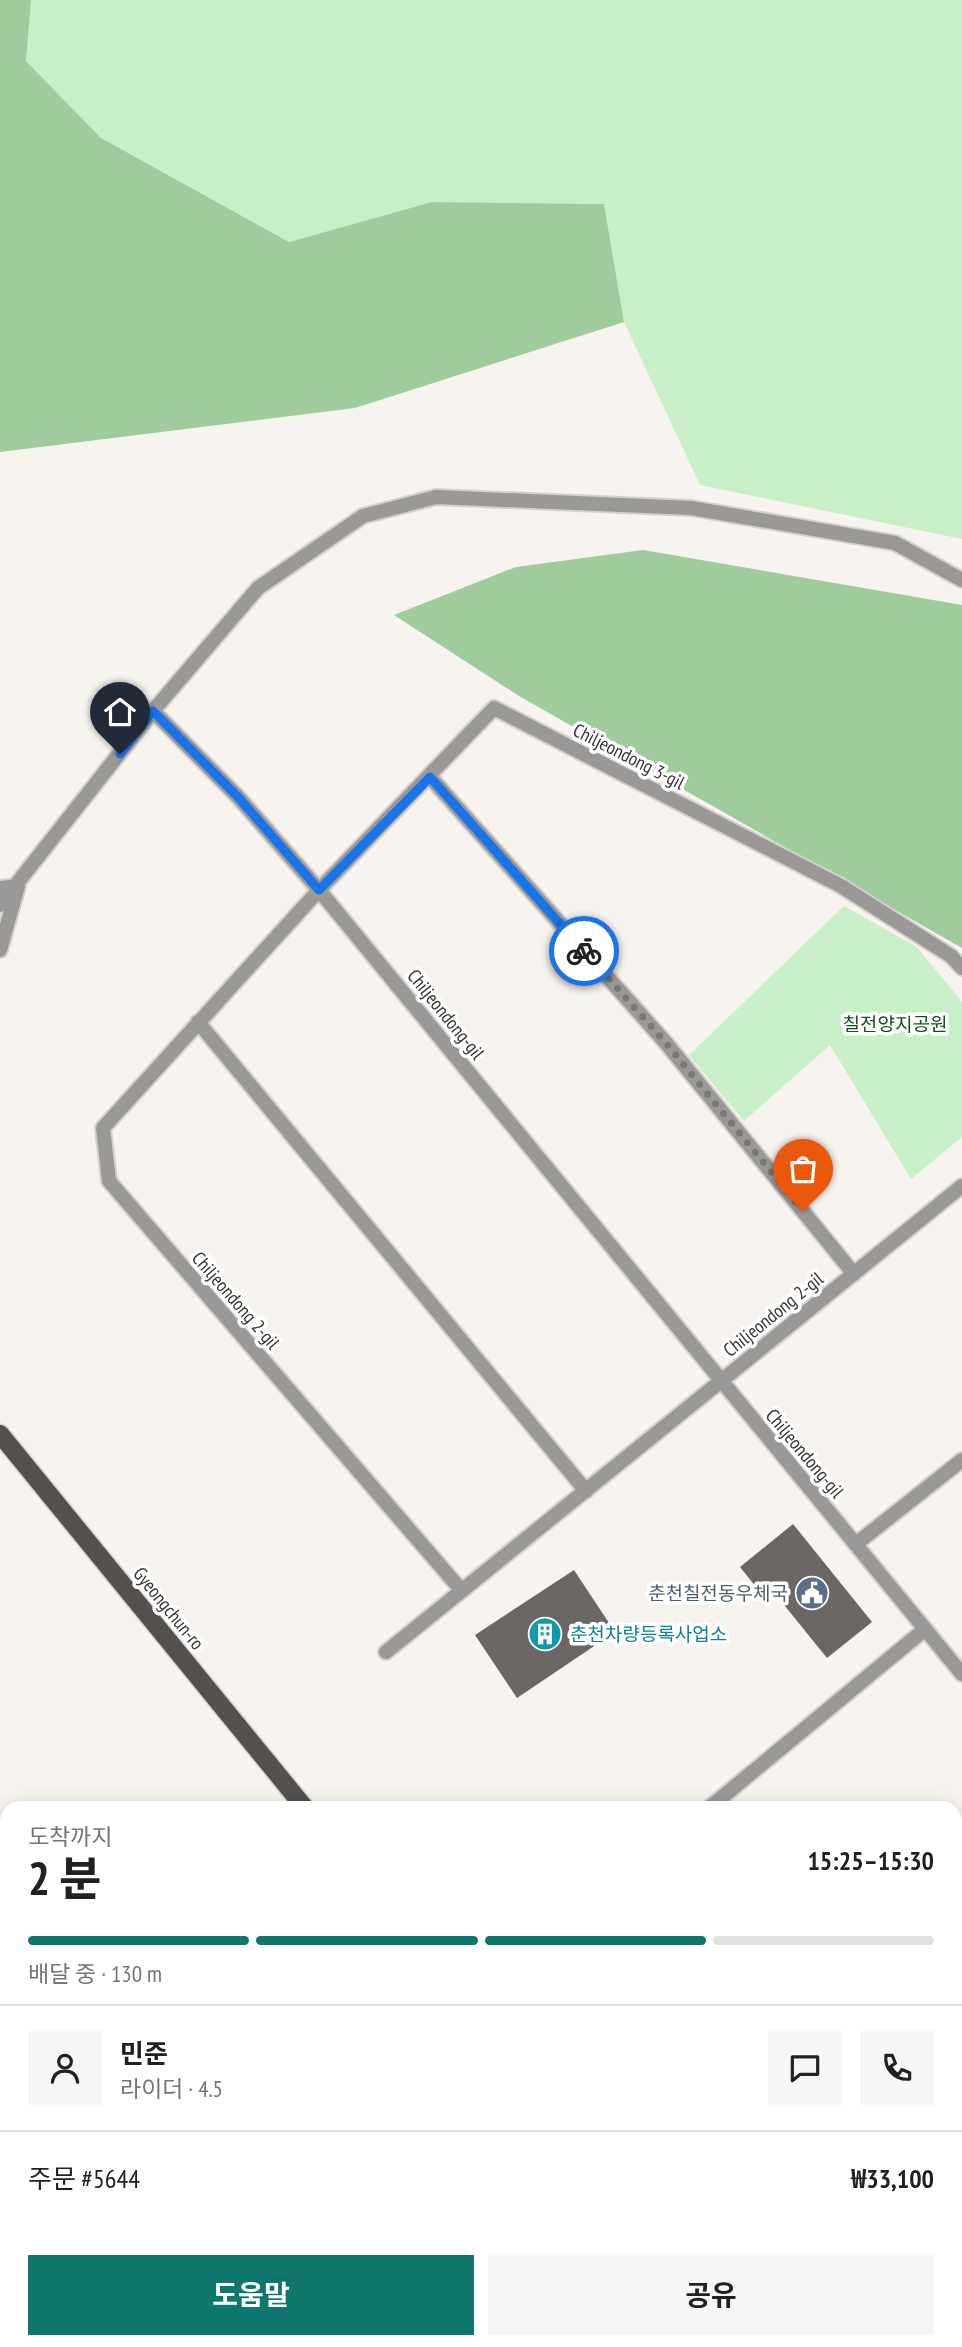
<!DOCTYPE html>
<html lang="ko">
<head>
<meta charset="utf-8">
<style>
  body { margin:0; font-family:"PT Sans Narrow","Noto Sans KR",sans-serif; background:#f6f6f6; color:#202124; height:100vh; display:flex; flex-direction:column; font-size:26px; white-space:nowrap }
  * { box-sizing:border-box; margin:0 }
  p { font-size:23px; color:#757577 }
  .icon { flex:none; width:38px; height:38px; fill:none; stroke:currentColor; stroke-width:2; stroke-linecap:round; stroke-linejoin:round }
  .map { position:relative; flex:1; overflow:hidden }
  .side { position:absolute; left:0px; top:1801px; width:962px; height:548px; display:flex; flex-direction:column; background:#fff; border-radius:21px 21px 0 0; box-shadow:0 4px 18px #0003 }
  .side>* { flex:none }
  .pin { position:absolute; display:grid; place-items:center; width:60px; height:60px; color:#fff; margin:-72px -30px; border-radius:50% 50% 50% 0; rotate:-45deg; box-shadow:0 0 7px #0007 }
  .pin .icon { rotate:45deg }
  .courier { position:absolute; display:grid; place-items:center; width:70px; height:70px; margin:-35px; border:5px solid #1a73e8; border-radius:50%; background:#fff; color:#222; box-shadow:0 2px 9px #0007 }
  .overview em { font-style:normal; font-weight:700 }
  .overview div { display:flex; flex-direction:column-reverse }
  .overview { display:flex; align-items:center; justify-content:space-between; height:119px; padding:0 28px }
  h1 { font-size:46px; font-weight:700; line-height:52px }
  .bar { display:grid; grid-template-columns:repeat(4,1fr); gap:10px 7px; align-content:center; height:84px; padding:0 28px }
  .bar i { height:9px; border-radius:5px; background:#e0e0e0 }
  .bar .on { background:#0f766e }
  .bar p { grid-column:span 4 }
  .line { display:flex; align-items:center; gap:18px; padding:0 28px; border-top:2px solid #e0e0e0 }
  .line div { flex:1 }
  .round { display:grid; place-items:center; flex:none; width:74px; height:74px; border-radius:0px; background:#f6f6f6 }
  .action { display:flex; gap:14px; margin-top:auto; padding:14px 28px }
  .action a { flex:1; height:80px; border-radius:0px; background:#0f766e; color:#fff; font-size:28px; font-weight:700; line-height:80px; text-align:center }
  .action a+a { background:#f6f6f6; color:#202124 }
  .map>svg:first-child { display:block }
</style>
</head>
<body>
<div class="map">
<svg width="962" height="2347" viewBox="0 0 962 2347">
  <rect width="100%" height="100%" fill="#f7f3ef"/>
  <!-- green -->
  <path fill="#c9efc7" d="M31 0H962V539L700 485 624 322 604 204 432 202 289 242 101 138 26 61Z
    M844 906 917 947 962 1002V1137L911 1179 830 1045 744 1121 689 1055Z"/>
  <!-- forest -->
  <path fill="#9fcb9d" d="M0 0H31L26 61 101 138 289 242 432 202 604 204 624 322 355 408 0 452Z
    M643 550 962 605V948L519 696 394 615 516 567Z"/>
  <!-- building -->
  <path fill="#6b6764" d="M793 1524 872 1622 827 1658 772 1590 764 1597 740 1567Z
    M574 1570 615 1632 517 1698 475 1635Z"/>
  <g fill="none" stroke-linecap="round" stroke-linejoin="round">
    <defs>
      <path id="minor" d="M153 711 239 798 319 890 962 1674
        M430 777 666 1043 854 1274
        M0 888 18 886 0 950
        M0 905 153 711 258 588 363 516 436 497 691 508 895 543 962 580
        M198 1022 586 1491
        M856 1544 962 1460
        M462 1591 109 1181 103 1128 319 890 494 708 841 886 951 956 962 968
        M386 1652 962 1186
        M709 1808 924 1630
        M0 1834 7 1843
        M0 1981 7 1975
        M956 2038 962 2033
        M956 2193 962 2200
        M0 2260 7 2255
        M426 2342 430 2347
        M243 2347 250 2342"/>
      <path id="primary" d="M0 1434 305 1808
        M761 2342 765 2347"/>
    </defs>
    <!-- minor casing -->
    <use href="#minor" stroke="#d4d1cd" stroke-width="18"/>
    <!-- primary casing -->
    <use href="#primary" stroke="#d4d1cd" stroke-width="21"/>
    <!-- path -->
    <path stroke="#a5a29f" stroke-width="4.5" stroke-dasharray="2 5" stroke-linecap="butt" d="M597 2347 604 2342"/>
    <!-- minor -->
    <use href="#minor" stroke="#9b9998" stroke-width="14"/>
    <!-- primary -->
    <use href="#primary" stroke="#54504e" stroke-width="18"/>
  </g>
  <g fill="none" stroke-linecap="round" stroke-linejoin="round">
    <!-- done -->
    <path stroke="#7a7875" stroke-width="7" stroke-dasharray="0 12.6" d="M584 951 666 1043 803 1211"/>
    <!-- route -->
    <path stroke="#1a73e8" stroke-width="9" d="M120 754 153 711 239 798 319 890 430 777 584 951"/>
  </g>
  <!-- icons -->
  <defs>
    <symbol id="civic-disc" viewBox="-11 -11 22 22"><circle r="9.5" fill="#5c6f8a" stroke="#fff"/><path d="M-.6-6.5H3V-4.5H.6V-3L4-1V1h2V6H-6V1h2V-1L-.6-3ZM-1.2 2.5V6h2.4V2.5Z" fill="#fff"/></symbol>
    <symbol id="building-disc" viewBox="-11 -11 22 22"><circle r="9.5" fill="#0f9aa8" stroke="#fff"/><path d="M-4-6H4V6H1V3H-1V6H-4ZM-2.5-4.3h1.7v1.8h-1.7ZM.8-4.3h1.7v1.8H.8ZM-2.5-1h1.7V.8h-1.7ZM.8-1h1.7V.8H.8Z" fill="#fff"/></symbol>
  </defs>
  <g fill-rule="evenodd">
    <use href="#civic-disc" x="793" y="1574" width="38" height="38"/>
    <use href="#building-disc" x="526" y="1615" width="38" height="38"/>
  </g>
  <g text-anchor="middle" stroke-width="7" stroke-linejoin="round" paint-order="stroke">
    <!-- street labels -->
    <g font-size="19" fill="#373534" stroke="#fff">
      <text transform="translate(629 756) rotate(27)" y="7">Chiljeondong 3-gil</text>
      <text transform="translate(446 1014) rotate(51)" y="7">Chiljeondong-gil</text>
      <text transform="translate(236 1300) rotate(49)" y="7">Chiljeondong 2-gil</text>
      <text transform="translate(773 1314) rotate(-39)" y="7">Chiljeondong 2-gil</text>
      <text transform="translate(805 1453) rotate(50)" y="7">Chiljeondong-gil</text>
      <text transform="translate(169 1608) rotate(51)" y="7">Gyeongchun-ro</text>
    </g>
    <!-- park labels -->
    <g font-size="19" fill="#135117" stroke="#fff">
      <text x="895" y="1031">칠전양지공원</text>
    </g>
    <!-- service labels -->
    <g font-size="19" fill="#4e5e75" stroke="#fff" text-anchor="end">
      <text x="788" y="1600">춘천칠전동우체국</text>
    </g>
    <!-- culture labels -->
    <g font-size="19" fill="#0d838f" stroke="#fff" text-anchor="start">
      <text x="570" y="1641">춘천차량등록사업소</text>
    </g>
  </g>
</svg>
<div class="pin" style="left:803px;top:1211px;background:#ea580c"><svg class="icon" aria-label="bag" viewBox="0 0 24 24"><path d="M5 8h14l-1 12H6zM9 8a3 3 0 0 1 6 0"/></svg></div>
<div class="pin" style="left:120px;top:754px;background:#1f2937"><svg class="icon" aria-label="home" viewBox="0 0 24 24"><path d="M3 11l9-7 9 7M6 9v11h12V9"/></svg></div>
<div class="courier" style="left:584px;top:951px"><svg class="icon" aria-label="bike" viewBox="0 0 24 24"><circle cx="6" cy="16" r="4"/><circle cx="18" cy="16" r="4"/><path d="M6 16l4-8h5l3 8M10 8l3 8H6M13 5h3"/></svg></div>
<section class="side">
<div class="overview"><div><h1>2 분</h1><p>도착까지</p></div><em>15:25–15:30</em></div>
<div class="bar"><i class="on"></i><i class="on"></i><i class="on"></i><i></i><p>배달 중 · 130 m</p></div>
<div class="line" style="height:126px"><a class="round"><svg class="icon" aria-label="person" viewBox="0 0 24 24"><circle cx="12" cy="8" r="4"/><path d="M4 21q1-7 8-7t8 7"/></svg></a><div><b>민준</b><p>라이더 · 4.5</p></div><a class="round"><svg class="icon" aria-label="chat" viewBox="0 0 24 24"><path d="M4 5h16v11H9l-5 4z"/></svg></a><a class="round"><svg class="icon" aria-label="phone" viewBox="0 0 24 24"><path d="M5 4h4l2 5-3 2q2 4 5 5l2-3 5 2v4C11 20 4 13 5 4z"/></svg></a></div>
<div class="line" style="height:91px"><div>주문 #5644</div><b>₩33,100</b></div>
<div class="action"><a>도움말</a><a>공유</a></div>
</section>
</div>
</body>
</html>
